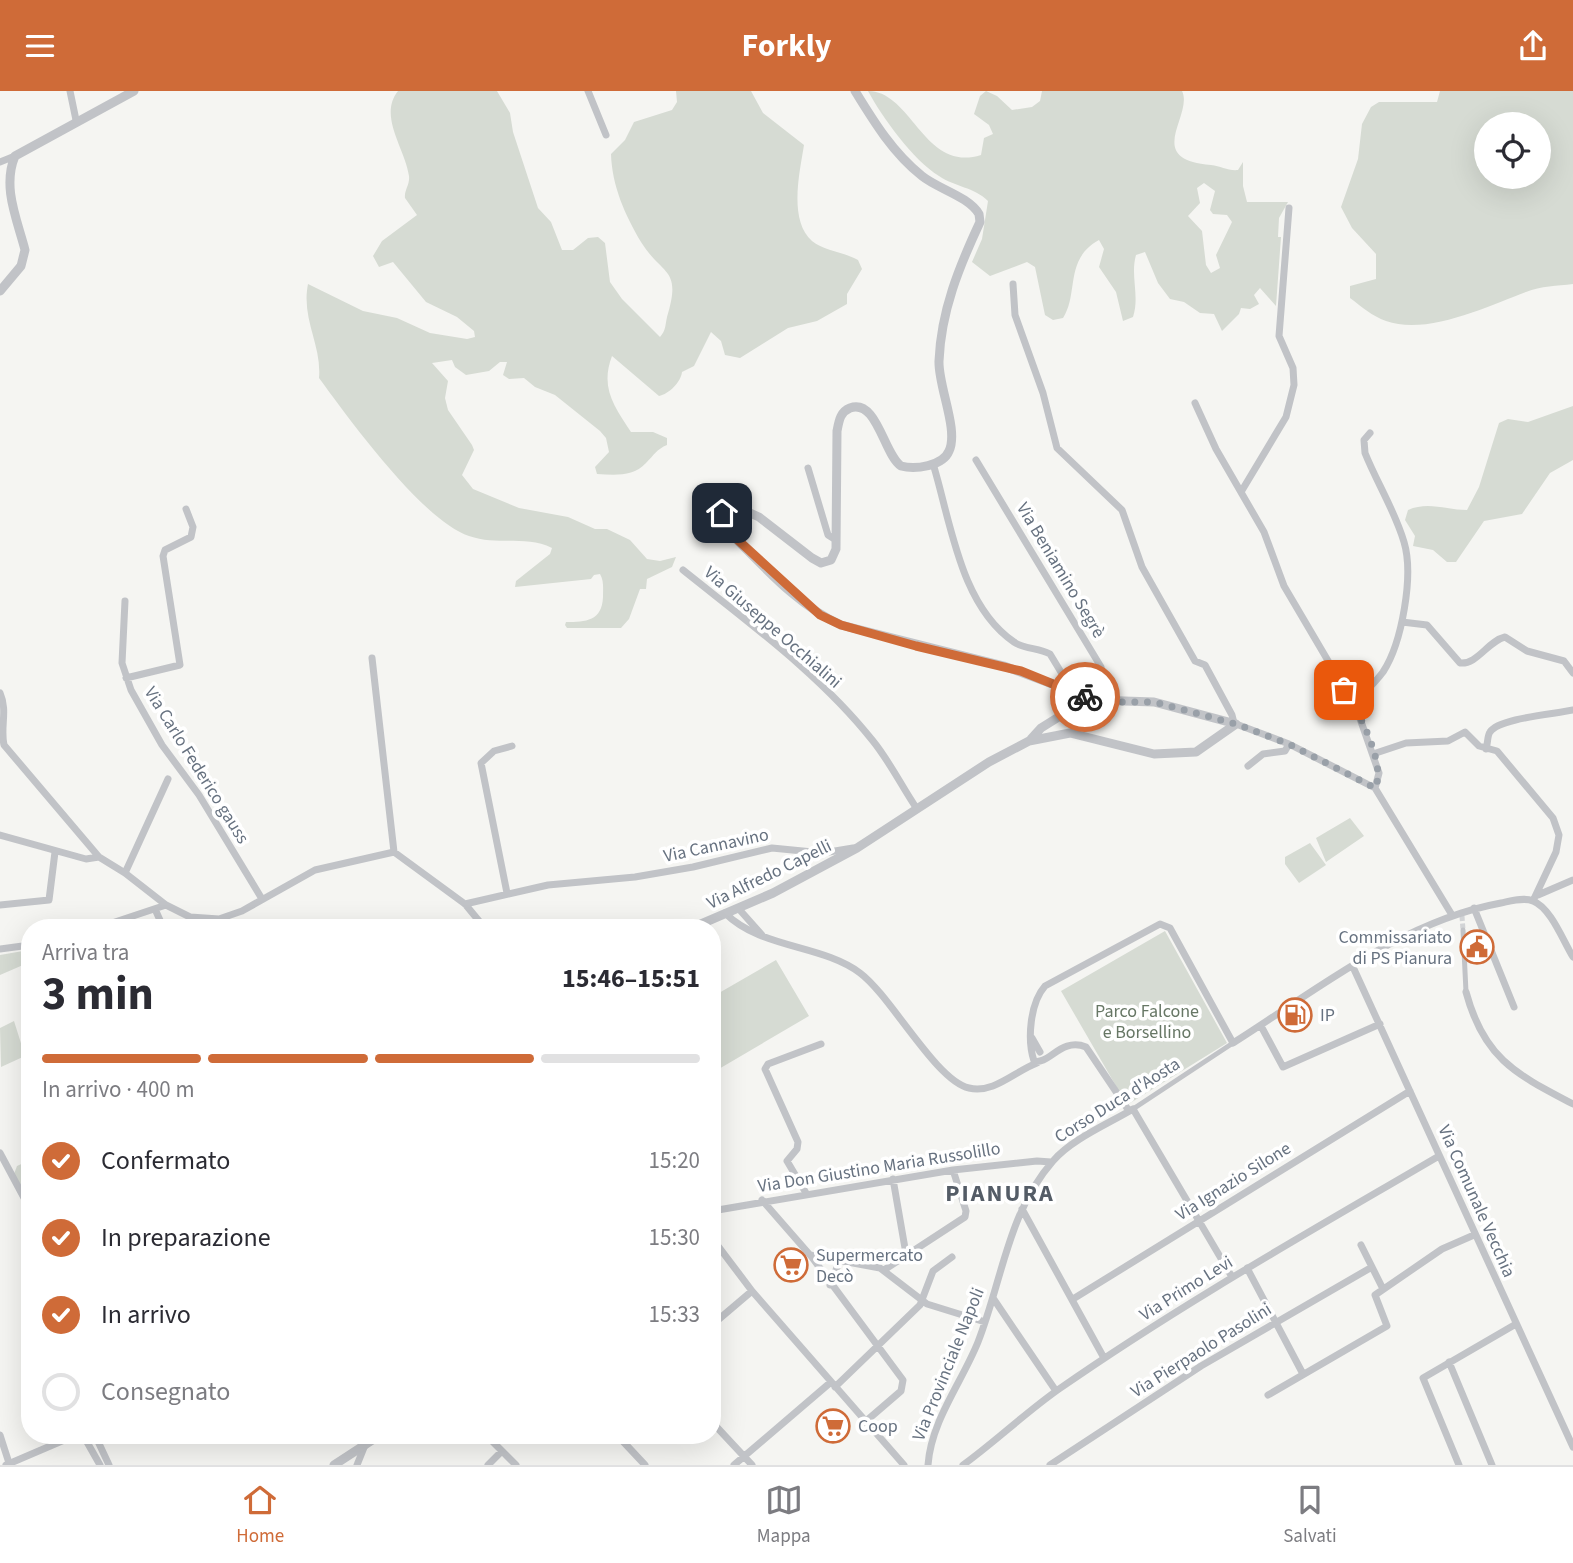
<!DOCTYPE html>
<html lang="it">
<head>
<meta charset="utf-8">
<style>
  body { margin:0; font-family:"Source Sans 3",sans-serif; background:#f7f7f7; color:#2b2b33; height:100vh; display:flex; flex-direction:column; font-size:26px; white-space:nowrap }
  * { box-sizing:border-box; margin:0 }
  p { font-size:23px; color:#7c7c81 }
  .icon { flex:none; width:38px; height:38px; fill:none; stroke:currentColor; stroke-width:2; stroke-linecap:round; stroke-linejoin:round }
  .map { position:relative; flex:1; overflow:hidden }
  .panel { position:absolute; left:21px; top:828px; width:700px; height:525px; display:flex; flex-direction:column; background:#fff; border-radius:28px; box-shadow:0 7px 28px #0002 }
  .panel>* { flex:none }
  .buttons { position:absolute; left:1474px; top:21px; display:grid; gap:14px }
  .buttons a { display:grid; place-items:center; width:77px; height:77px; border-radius:50%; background:#fff; box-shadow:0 7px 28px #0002; font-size:35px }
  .pin { position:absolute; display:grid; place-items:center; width:60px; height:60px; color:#fff; margin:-30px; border-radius:14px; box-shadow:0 4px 10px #0006 }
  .courier { position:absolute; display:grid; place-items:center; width:70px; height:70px; margin:-35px; border:5px solid #cf6b38; border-radius:50%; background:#fff; color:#222; box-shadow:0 2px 9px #0007 }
  .overview em { font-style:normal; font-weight:700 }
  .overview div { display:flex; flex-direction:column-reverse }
  .overview { display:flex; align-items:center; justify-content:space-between; height:119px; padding:0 21px }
  h1 { font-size:46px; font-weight:700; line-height:52px }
  .bar { display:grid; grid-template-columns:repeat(4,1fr); gap:10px 7px; align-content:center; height:84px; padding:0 21px }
  .bar i { height:9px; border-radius:5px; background:#e1e1e2 }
  .bar .selected { background:#cf6b38 }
  .bar p { grid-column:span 4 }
  ol { padding:0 21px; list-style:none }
  li { display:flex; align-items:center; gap:21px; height:77px }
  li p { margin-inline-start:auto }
  li .icon { padding:7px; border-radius:50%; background:#cf6b38; color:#fff; stroke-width:4 }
  li:last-child { color:#7c7c81 }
  li i { width:38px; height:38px; border:4px solid #e1e1e2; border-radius:50% }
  header { display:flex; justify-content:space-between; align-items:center; height:91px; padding:0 21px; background:#cf6b38; color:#fff; font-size:32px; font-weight:700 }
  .tab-bar { display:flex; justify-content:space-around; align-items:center; height:98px; border-top:2px solid #e1e1e2; background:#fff; font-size:19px; color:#7c7c81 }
  .tab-bar a { display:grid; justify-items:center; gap:4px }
  .tab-bar .selected { color:#cf6b38 }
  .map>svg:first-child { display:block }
</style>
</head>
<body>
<header><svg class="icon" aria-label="menu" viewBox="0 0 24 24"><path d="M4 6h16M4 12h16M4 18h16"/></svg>Forkly<svg class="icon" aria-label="share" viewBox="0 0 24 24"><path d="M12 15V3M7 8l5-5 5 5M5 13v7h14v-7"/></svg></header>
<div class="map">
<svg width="1573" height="1374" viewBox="0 0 1573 1374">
  <rect width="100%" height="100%" fill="#f5f5f2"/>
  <!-- green -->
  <path fill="#d6dbd3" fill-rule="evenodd" d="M398 0H497L510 22 513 41 538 117 551 131 562 159H573L588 147 598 146 605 152 610 191 622 208 660 246C666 239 665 235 667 226 682 176 663 186 641 151 625 124 612 95 611 63L625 49 634 31 672 19 677 11 676 0H751L763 22 804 54C800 80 788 129 812 150 824 160 844 161 858 169L862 178 847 203V213L817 230 788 237 740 267 725 264 721 250 711 241 694 275 682 281C681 291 669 303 659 305L612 265C600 297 614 315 631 341H653L667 347V354C657 358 654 364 646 372 633 386 615 384 597 383L595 376 609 361 606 347 600 340 555 304 535 296 524 287 509 288 503 284 507 271H500L489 280 466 284 455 276 452 269 432 272 448 290 445 307 448 319 472 354 474 359 462 384 473 398 519 417 568 426 595 438H607L630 449 647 468 660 470 676 466 672 476 647 488 646 498H640L629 528 621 537H567L565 534 566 531C586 531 602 530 603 506 603 497 604 490 600 483L594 484 591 488 515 496 516 490 550 463 552 457C525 444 497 455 469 445 423 430 349 328 319 287 322 254 301 228 308 193L363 220 397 227 430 242 467 248 475 246 474 240 457 226 426 211 393 171 379 176 373 165 382 150 417 124 405 107C404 99 410 94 409 85 405 57 378 25 398 0Z
    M868 0C912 0 924 82 981 64L984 47 993 43 989 34 974 23 980 5 986 0 997 5 1012 19 1032 16 1040 10 1042 0H1182C1194 24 1142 69 1211 74 1221 75 1228 80 1238 79L1243 71V95L1247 111H1288L1279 127 1278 146H1281L1276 215 1260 197 1254 204 1259 213 1250 218 1241 217 1239 223 1222 240 1214 223 1200 222 1184 211 1170 208 1158 192 1145 161 1136 164C1130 185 1140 205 1133 226L1123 230 1116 201 1099 176 1104 158 1099 149C1064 168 1079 203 1063 227L1053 229 1045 224 1035 176 1027 171 990 185 972 171 982 148 988 110C974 96 955 96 939 85 913 69 882 26 868 0ZM1204 92 1215 100 1210 119 1213 123 1227 124 1232 131 1216 164 1220 177 1211 182 1206 174 1202 140 1188 125 1200 112 1197 97Z
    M1440 0H1573V193C1557 195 1541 195 1526 201 1488 215 1427 245 1386 230 1372 225 1362 216 1350 207V195L1376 188V163L1352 137 1341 116 1358 68 1362 33 1371 16 1379 11H1437ZM1486 33H1538V86H1486Z
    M1573 315V369L1550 382 1522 423 1484 430 1456 471H1447L1433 459 1413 455 1415 445 1405 429 1408 419C1428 410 1447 419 1467 419L1479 396 1499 332 1508 328 1528 331Z
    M1350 727 1364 745 1326 771 1316 747Z
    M1310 752 1326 774 1299 792 1285 773V766Z
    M1165 840 1227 952 1127 1014 1061 900Z
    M29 859 30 871 0 884V864Z
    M776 869 809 925 712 982V906Z
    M14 930 25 965 1 976 0 937Z
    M30 1069V1112L14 1083 17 1075Z"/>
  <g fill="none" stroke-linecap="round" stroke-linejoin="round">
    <!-- pedestrian-tunnel -->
    <path stroke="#d2d4d6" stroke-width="5" stroke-dasharray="5 2.5" stroke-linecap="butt" d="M1462 825 1463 839"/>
    <!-- pedestrian -->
    <path stroke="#c1c3c7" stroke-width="5" d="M1463 839 1466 901
      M1133 1018 1233 952"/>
    <!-- minor -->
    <path stroke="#c1c3c7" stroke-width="7" d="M70 0 76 29
      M588 0 606 44
      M0 71 15 65
      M1013 193 1015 224 1043 302 1057 357 1122 419 1142 476 1195 570 1205 574 1232 624 1234 632
      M1195 312 1216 358 1264 441 1284 495 1357 619 1379 682 1375 697
      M976 369 1101 576 1107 611
      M934 376C951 433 961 515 1014 551 1024 558 1039 557 1050 563L1073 601
      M808 377 828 444 836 449
      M1241 401 1286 326 1294 294 1293 277 1279 245 1289 117
      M683 479C749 532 821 584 873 650 890 671 902 696 917 718
      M125 510 122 572 131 599 162 654 199 704 262 808
      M1402 531 1427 534 1460 572C1477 574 1488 550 1505 546L1527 560 1564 570 1573 582
      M372 567 394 761
      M126 587 180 574 163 465 165 459 191 446 193 436 186 418
      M0 602C8 620 0 636 4 654L99 766 125 782 166 814
      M1354 612C1364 602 1375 592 1383 581 1402 552 1414 484 1404 451 1395 420 1377 392 1365 362L1364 349 1370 342
      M1236 633 1289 653 1375 697 1452 824
      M1486 658C1488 653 1487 645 1490 641 1499 627 1556 623 1573 619
      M1373 663 1406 652 1448 650 1465 641 1479 655 1497 660 1553 727 1559 744 1556 761 1533 810
      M1248 675 1263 663 1285 660 1289 653
      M0 744 86 768 99 766
      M125 782 168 688
      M507 802 481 672 494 660 512 655
      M1538 804 1573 789
      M465 813 548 794 635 786 693 776 772 757 823 762 853 757
      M0 814 49 809 55 761
      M738 817 762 844
      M1474 817 1514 916
      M155 818 163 836
      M725 822C761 858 821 853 860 882 891 905 936 990 969 997 994 1003 1015 980 1037 972
      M100 836 166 814 190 826 219 828 242 820 315 779 394 761 465 813 484 836
      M0 858 30 854
      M1353 876 1573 1356
      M1466 901C1484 968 1516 983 1573 1013
      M1261 935 1283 976 1380 933
      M1032 947 1040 961
      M1129 1020 1086 956C1061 946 1049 974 1034 970 1027 949 1030 912 1045 895L1160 833 1170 837 1233 952C1317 899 1402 830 1501 812 1511 810 1524 806 1533 810 1551 817 1563 850 1573 866
      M0 1062 30 1118
      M893 1088 906 1163
      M806 1102 787 1070 797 1058 798 1051 765 978 768 973 821 953
      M762 1109 810 1164 880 1177 927 1213 985 1231
      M1022 1118 1104 1267
      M712 1120 953 1079 1037 1070 1051 1071
      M712 1147 752 1200 904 1374
      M1361 1154 1383 1198
      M811 1165 903 1289 901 1300 865 1331
      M1247 1177 1303 1283
      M884 1179 965 1126 966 1120 953 1079
      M830 1194 840 1169
      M993 1207 1056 1300
      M1073 1208 1410 1000
      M712 1234 752 1200
      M1449 1271 1492 1374
      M835 1296 920 1214 933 1180 952 1166
      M1268 1304 1387 1235 1375 1204 1442 1158 1474 1144
      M712 1331 752 1374
      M0 1344 9 1372
      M83 1344 100 1374
      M95 1344 109 1374
      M486 1344 516 1374
      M617 1344 645 1374
      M6 1374 76 1344
      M357 1374 365 1354
      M488 1374 502 1360
      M734 1374 831 1291
      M928 1374C931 1330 962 1291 978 1251 1002 1190 1008 1121 1053 1070 1072 1048 1108 1033 1133 1018L1232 1186
      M963 1374C996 1350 1025 1322 1059 1298 1181 1213 1311 1140 1439 1065
      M1050 1374 1201 1275 1372 1176
      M1459 1374 1423 1287 1516 1233"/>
    <!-- tertiary -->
    <path stroke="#c1c3c7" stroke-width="9" d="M855 0C874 31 893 62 922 85 938 98 968 105 979 123L980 131C959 176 941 220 939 270 938 295 959 339 949 360 943 375 915 379 901 375 884 364 877 307 850 317 840 321 839 330 837 340L836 458 831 469 821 472 812 467 759 426 734 415 722 422V429L727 439C762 473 796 514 841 534L1004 575 1095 609 1154 611 1236 633
      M0 200 21 175 25 159C17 128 2 96 15 65L134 0
      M1031 648 1041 637 1089 607
      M694 836 773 802 857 757 989 671 1029 650 1070 642 1154 663 1196 661 1236 633
      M334 1374 380 1344"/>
  </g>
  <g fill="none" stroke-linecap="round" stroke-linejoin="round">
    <!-- done -->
    <path stroke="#99a0a8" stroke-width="7" stroke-dasharray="0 12.6" d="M1085 606 1107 611H1154L1236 633 1289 653 1375 697C1387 674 1358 619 1344 599"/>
    <!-- route -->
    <path stroke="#cf6b38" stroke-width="9" d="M722 422 727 439 820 524 841 534 916 555 1021 580 1085 606"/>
  </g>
  <!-- icons -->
  <defs>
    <symbol id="civic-ring" viewBox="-11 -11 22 22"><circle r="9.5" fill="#fff" stroke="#cf6b38" stroke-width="1.5"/><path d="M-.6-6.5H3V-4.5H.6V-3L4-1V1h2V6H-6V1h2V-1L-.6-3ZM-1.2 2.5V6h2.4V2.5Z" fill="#cf6b38"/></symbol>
    <symbol id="fuel-ring" viewBox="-11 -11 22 22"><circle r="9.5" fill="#fff" stroke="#cf6b38" stroke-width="1.5"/><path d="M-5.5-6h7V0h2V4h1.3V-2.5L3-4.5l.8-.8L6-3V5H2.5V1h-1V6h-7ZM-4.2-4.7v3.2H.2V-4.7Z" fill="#cf6b38"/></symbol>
    <symbol id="supermarket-ring" viewBox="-11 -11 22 22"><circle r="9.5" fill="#fff" stroke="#cf6b38" stroke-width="1.5"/><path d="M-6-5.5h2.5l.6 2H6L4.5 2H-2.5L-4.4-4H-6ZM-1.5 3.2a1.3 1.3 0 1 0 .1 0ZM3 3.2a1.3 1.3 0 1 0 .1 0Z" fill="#cf6b38"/></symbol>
  </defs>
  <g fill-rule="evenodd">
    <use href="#civic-ring" x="1458" y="837" width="38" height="38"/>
    <use href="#fuel-ring" x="1276" y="905" width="38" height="38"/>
    <use href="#supermarket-ring" x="772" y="1155" width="38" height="38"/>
    <use href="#supermarket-ring" x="814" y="1316" width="38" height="38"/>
  </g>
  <g text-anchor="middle" stroke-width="7" stroke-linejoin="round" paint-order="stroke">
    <!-- street labels -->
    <g font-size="18" fill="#677280" stroke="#fff">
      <text transform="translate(1061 479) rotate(59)" y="6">Via Beniamino Segrè</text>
      <text transform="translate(773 536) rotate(41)" y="6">Via Giuseppe Occhialini</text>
      <text transform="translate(197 674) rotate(58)" y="6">Via Carlo Federico gauss</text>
      <text transform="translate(716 754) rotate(-12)" y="6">Via Cannavino</text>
      <text transform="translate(769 783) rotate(-26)" y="6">Via Alfredo Capelli</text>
      <text transform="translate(1117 1009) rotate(-32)" y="6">Corso Duca d'Aosta</text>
      <text transform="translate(879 1076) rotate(-9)" y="6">Via Don Giustino Maria Russolillo</text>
      <text transform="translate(1233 1090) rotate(-32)" y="6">Via Ignazio Silone</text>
      <text transform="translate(1477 1110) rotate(66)" y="6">Via Comunale Vecchia</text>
      <text transform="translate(1186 1197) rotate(-32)" y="6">Via Primo Levi</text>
      <text transform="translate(1201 1259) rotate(-32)" y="6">Via Pierpaolo Pasolini</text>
      <text transform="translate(948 1273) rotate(-68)" y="6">Via Provinciale Napoli</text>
    </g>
    <!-- poi labels -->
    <g font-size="18" fill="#677280" stroke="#fff" text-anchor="start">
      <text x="1452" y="852" text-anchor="end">Commissariato<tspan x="1452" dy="21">di PS Pianura</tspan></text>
      <text x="1320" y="930">IP</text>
      <text x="816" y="1170">Supermercato<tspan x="816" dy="21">Decò</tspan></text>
      <text x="858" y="1341">Coop</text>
    </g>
    <!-- park labels -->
    <g font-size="18" fill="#677765" stroke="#fff">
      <text x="1147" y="926">Parco Falcone<tspan x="1147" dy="21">e Borsellino</tspan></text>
    </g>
    <!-- district labels -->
    <g font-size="24" font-weight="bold" letter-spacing="2" fill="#545c66" stroke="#fff">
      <text x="1000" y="1110">PIANURA</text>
    </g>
  </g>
</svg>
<div class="buttons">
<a><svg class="icon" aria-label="locate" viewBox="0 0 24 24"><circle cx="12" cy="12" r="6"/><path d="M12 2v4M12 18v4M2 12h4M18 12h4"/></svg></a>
</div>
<div class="pin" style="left:1344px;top:599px;background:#ea580c"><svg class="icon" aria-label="bag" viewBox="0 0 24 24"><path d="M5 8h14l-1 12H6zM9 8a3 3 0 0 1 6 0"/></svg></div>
<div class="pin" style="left:722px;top:422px;background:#1f2937"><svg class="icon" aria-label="home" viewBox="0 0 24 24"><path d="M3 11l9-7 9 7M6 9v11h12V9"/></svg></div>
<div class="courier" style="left:1085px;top:606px"><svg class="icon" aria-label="bike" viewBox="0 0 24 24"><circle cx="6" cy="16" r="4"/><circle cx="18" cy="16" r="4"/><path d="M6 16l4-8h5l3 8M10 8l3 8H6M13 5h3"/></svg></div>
<section class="panel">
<div class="overview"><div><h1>3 min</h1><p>Arriva tra</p></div><em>15:46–15:51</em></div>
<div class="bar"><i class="selected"></i><i class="selected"></i><i class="selected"></i><i></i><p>In arrivo · 400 m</p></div>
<ol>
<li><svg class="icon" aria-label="check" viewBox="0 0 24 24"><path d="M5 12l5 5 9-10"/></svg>Confermato<p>15:20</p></li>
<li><svg class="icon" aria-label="check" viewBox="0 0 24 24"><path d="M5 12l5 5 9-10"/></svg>In preparazione<p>15:30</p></li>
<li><svg class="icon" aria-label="check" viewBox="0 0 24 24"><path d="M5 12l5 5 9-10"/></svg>In arrivo<p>15:33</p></li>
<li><i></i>Consegnato</li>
</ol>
</section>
</div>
<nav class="tab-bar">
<a class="selected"><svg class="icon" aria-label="home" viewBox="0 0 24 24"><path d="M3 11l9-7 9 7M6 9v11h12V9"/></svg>Home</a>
<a><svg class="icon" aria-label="map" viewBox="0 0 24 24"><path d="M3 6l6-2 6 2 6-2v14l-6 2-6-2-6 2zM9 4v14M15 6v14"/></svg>Mappa</a>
<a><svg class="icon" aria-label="saved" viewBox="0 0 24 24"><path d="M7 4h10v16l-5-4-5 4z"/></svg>Salvati</a>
</nav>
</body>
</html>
